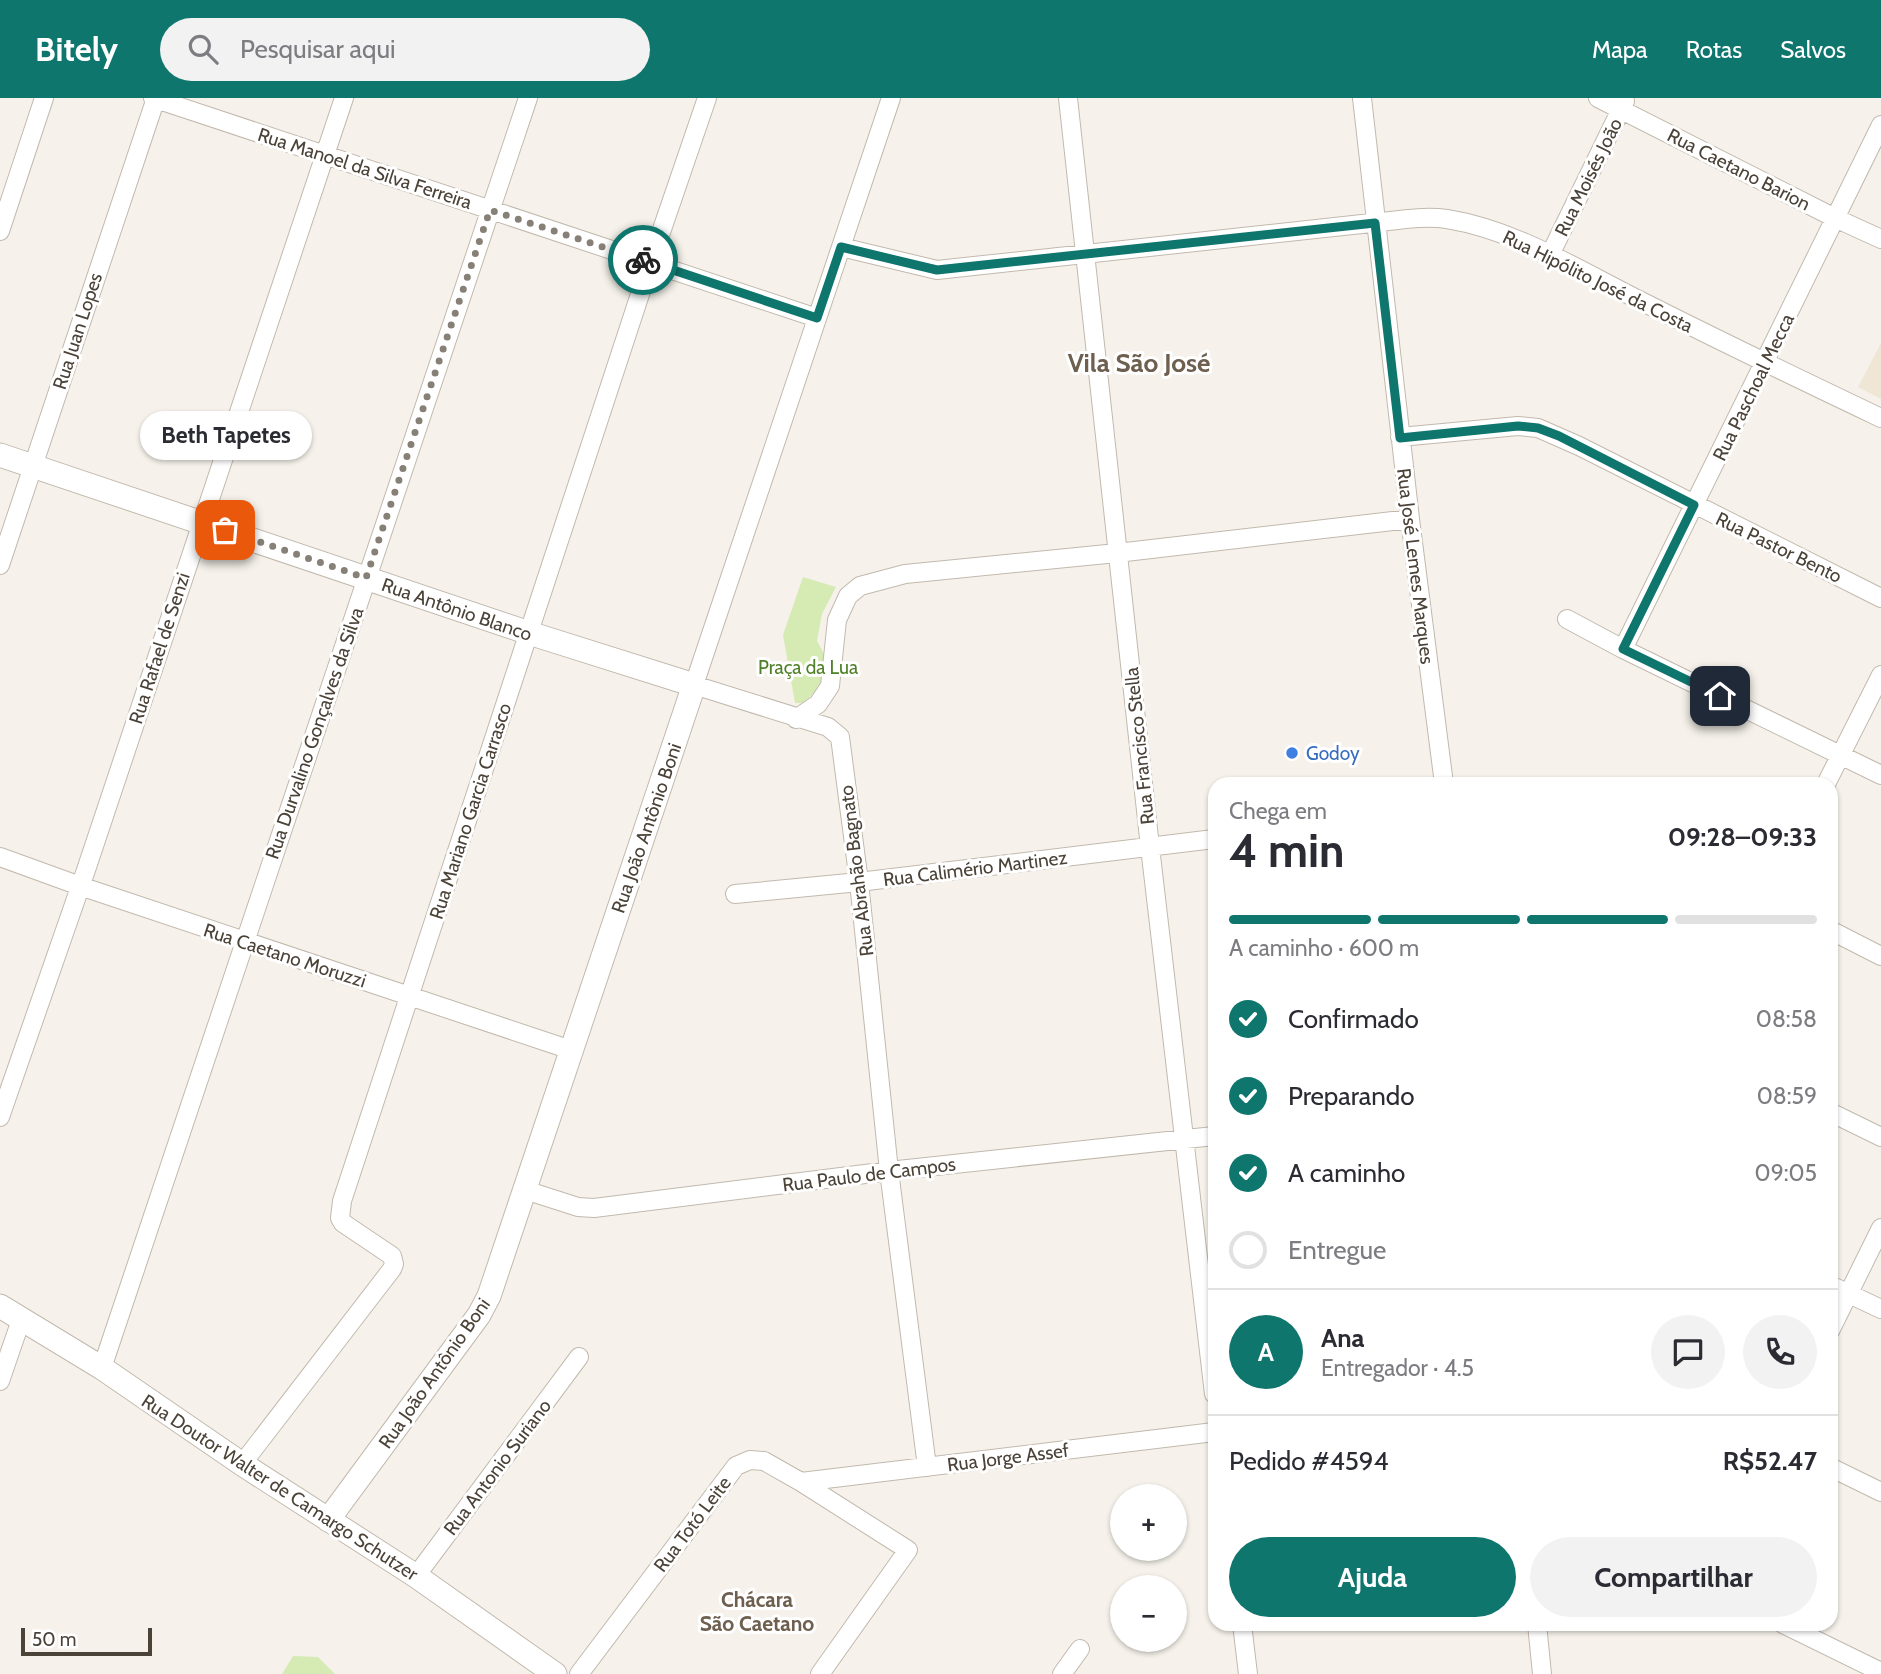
<!DOCTYPE html>
<html lang="pt">
<head>
<meta charset="utf-8">
<style>
  body { margin:0; font-family:Cabin,sans-serif; background:#f2f2f3; color:#2b2b33; height:100vh; display:flex; flex-direction:column; font-size:26px; white-space:nowrap }
  * { box-sizing:border-box; margin:0 }
  p { font-size:23px; color:#7c7c81 }
  .icon { flex:none; width:38px; height:38px; fill:none; stroke:currentColor; stroke-width:2; stroke-linecap:round; stroke-linejoin:round }
  .map { position:relative; flex:1; overflow:hidden }
  .sheet { position:absolute; left:1208px; top:679px; width:630px; height:854px; display:flex; flex-direction:column; background:#fff; border-radius:21px; box-shadow:0 2px 5px #0004 }
  .sheet>* { flex:none }
  .tools { position:absolute; left:1110px; top:1386px; display:grid; gap:14px }
  .tools a { display:grid; place-items:center; width:77px; height:77px; border-radius:50%; background:#fff; box-shadow:0 2px 5px #0004; font-size:35px }
  .scale { position:absolute; left:21px; bottom:18px; width:131px; box-sizing:border-box; padding-left:7px; border:4px solid #4b4238; border-top:0; font-size:19px; line-height:24px; white-space:nowrap; color:#4b4238; -webkit-text-stroke:5px #fff; paint-order:stroke }
  .pin { position:absolute; display:grid; place-items:center; width:60px; height:60px; color:#fff; margin:-30px; border-radius:14px; box-shadow:0 4px 10px #0006 }
  .courier { position:absolute; display:grid; place-items:center; width:70px; height:70px; margin:-35px; border:5px solid #0f766e; border-radius:50%; background:#fff; color:#222; box-shadow:0 2px 9px #0007 }
  .bubble { position:absolute; height:49px; border-radius:24px; background:#fff; box-shadow:0 2px 5px #0004; font-size:23px; font-weight:700; line-height:49px; text-align:center }
  .headline em { font-style:normal; font-weight:700 }
  .headline div { display:flex; flex-direction:column-reverse }
  .headline { display:flex; align-items:center; justify-content:space-between; height:119px; padding:0 21px }
  h1 { font-size:46px; font-weight:700; line-height:52px }
  .bar { display:grid; grid-template-columns:repeat(4,1fr); gap:10px 7px; align-content:center; height:84px; padding:0 21px }
  .bar i { height:9px; border-radius:5px; background:#e1e1e2 }
  .bar .current { background:#0f766e }
  .bar p { grid-column:span 4 }
  .line { display:flex; align-items:center; gap:18px; padding:0 21px; border-top:2px solid #e1e1e2 }
  .line div { flex:1 }
  .round { display:grid; place-items:center; flex:none; width:74px; height:74px; border-radius:37px; background:#f2f2f3 }
  ol { padding:0 21px; list-style:none }
  li { display:flex; align-items:center; gap:21px; height:77px }
  li p { margin-inline-start:auto }
  li .icon { padding:7px; border-radius:50%; background:#0f766e; color:#fff; stroke-width:4 }
  li:last-child { color:#7c7c81 }
  li i { width:38px; height:38px; border:4px solid #e1e1e2; border-radius:50% }
  .action { display:flex; gap:14px; margin-top:auto; padding:14px 21px }
  .action a { flex:1; height:80px; border-radius:42px; background:#0f766e; color:#fff; font-size:28px; font-weight:700; line-height:80px; text-align:center }
  .action a+a { background:#f2f2f3; color:#2b2b33 }
  header { display:flex; align-items:center; gap:42px; box-sizing:border-box; height:98px; padding:0 35px; background:#0f766e; color:#fff }
  header strong { font-size:33px }
  nav { display:flex; gap:38px; margin-inline-start:auto; font-size:24px }
  .search { width:490px; height:63px; background:#f2f2f3; display:flex; align-items:center; gap:18px; box-sizing:border-box; padding:0 24px; border-radius:38px; color:#7c7c81; font-size:26px }
  .map>svg:first-child { display:block }
</style>
</head>
<body>
<header>
<strong>Bitely</strong>
<div class="search"><svg class="icon" aria-label="search" viewBox="0 0 24 24"><circle cx="10" cy="10" r="6"/><path d="M15 15l6 6"/></svg>Pesquisar aqui</div>
<nav><a>Mapa</a><a>Rotas</a><a>Salvos</a></nav>
</header>
<div class="map">
<svg width="1881" height="1576" viewBox="0 0 1881 1576">
  <rect width="100%" height="100%" fill="#f6f2eb"/>
  <!-- education -->
  <path fill="#efe6d5" d="M1881 245V301L1858 289Z"/>
  <!-- green -->
  <path fill="#d5ebb3" d="M803 479 836 489 822 516 817 543 828 563 823 587 803 605H795L783 537Z
    M293 1558 318 1559 335 1576H282Z"/>
  <g fill="none" stroke-linecap="round" stroke-linejoin="round">
    <defs>
      <path id="minor" d="M153 0 817 220
        M891 0 694 587 828 629 840 639 859 784 889 1073 927 1369
        M1068 0 1150 749 1214 1296
        M1362 0 1410 421 1444 686
        M1598 0 1835 120 1881 141
        M0 133 44 0
        M841 149 937 172 1362 126C1390 124 1419 117 1447 121 1515 132 1577 171 1637 201 1718 242 1799 281 1881 320
        M1550 157 1625 3
        M1400 339 1518 328 1538 330 1579 348 1881 500
        M0 467 156 0
        M1567 521 1623 551 1881 677
        M1623 551 1881 27
        M796 621 818 606 830 588 837 522 848 498 860 488 905 476 1117 455 1410 421
        M1826 686 1881 577
        M0 759 80 788 571 952
        M735 796 859 784 1214 741
        M1830 832 1881 858
        M1830 1014 1881 1039
        M0 1019 86 772 344 0
        M525 1092 578 1109 594 1110 889 1073 1214 1038
        M1830 1187 1881 1211
        M1830 1233 1881 1130
        M102 1270 528 0
        M0 1283 21 1222
        M242 1366 392 1171 394 1166 392 1158 343 1125 340 1120 342 1103 646 178 707 0
        M1830 1369 1881 1394
        M801 1384 1214 1334
        M416 1478 579 1259
        M1242 1526 1248 1576
        M1537 1526 1542 1576
        M1783 1526 1881 1574
        M579 1576 736 1368 750 1362 764 1363 801 1384 908 1452 820 1576
        M1062 1576 1080 1551"/>
      <path id="tertiary" d="M0 357 529 535 694 587 489 1198 479 1217 328 1422
        M0 1208 102 1270 242 1366 416 1478 555 1576"/>
    </defs>
    <!-- minor casing -->
    <use href="#minor" stroke="#c2b9ad" stroke-width="20"/>
    <!-- tertiary casing -->
    <use href="#tertiary" stroke="#c2b9ad" stroke-width="25"/>
    <!-- minor -->
    <use href="#minor" stroke="#fff" stroke-width="18"/>
    <!-- tertiary -->
    <use href="#tertiary" stroke="#fff" stroke-width="23"/>
  </g>
  <g fill="none" stroke-linecap="round" stroke-linejoin="round">
    <!-- done -->
    <path stroke="#878077" stroke-width="7" stroke-dasharray="0 12.6" d="M225 432 366 480 490 112 643 162"/>
    <!-- route -->
    <path stroke="#0f766e" stroke-width="9" d="M643 162 817 220 841 149 937 172 1375 125 1400 340 1518 328 1538 330 1559 338 1694 407 1623 551 1720 598"/>
  </g>
  <!-- markers -->
  <circle fill="#3f7fe0" stroke="#fff" stroke-width="2.5" cx="1292" cy="655" r="7"/>
  <g text-anchor="middle" stroke-width="6" stroke-linejoin="round" paint-order="stroke">
    <!-- street labels -->
    <g font-size="19" fill="#4b4238" stroke="#fff">
      <text transform="translate(365 70) rotate(18)" y="7">Rua Manoel da Silva Ferreira</text>
      <text transform="translate(1739 71) rotate(27)" y="7">Rua Caetano Barion</text>
      <text transform="translate(1588 79) rotate(-64)" y="7">Rua Moisés João</text>
      <text transform="translate(1598 183) rotate(26)" y="7">Rua Hipólito José da Costa</text>
      <text transform="translate(77 233) rotate(-72)" y="7">Rua Juan Lopes</text>
      <text transform="translate(1753 289) rotate(-64)" y="7">Rua Paschoal Mecca</text>
      <text transform="translate(1779 449) rotate(26)" y="7">Rua Pastor Bento</text>
      <text transform="translate(1416 468) rotate(83)" y="7">Rua José Lemes Marques</text>
      <text transform="translate(457 511) rotate(19)" y="7">Rua Antônio Blanco</text>
      <text transform="translate(159 550) rotate(-72)" y="7">Rua Rafael de Senzi</text>
      <text transform="translate(314 635) rotate(-71)" y="7">Rua Durvalino Gonçalves da Silva</text>
      <text transform="translate(1139 648) rotate(-96)" y="7">Rua Francisco Stella</text>
      <text transform="translate(470 713) rotate(-72)" y="7">Rua Mariano Garcia Carrasco</text>
      <text transform="translate(646 730) rotate(-71)" y="7">Rua João Antônio Boni</text>
      <text transform="translate(975 770) rotate(-7)" y="7">Rua Calimério Martinez</text>
      <text transform="translate(856 773) rotate(-97)" y="7">Rua Abrahão Bagnato</text>
      <text transform="translate(285 857) rotate(18)" y="7">Rua Caetano Moruzzi</text>
      <text transform="translate(869 1076) rotate(-7)" y="7">Rua Paulo de Campos</text>
      <text transform="translate(434 1275) rotate(-55)" y="7">Rua João Antônio Boni</text>
      <text transform="translate(1008 1359) rotate(-7)" y="7">Rua Jorge Assef</text>
      <text transform="translate(497 1369) rotate(-53)" y="7">Rua Antonio Suriano</text>
      <text transform="translate(280 1389) rotate(33)" y="7">Rua Doutor Walter de Camargo Schutzer</text>
      <text transform="translate(692 1426) rotate(-53)" y="7">Rua Totó Leite</text>
    </g>
    <!-- park labels -->
    <g font-size="19" fill="#4f8028" stroke="#fff">
      <text x="808" y="576">Praça da Lua</text>
    </g>
    <!-- shop labels -->
    <g font-size="19" fill="#366cbe" stroke="#fff" text-anchor="start">
      <text x="1306" y="662">Godoy</text>
    </g>
    <!-- neighbourhood labels -->
    <g font-size="21" font-weight="bold" fill="#6e5f4f" stroke="#fff">
      <text x="757" y="1509">Chácara<tspan x="757" dy="24">São Caetano</tspan></text>
    </g>
    <!-- district labels -->
    <g font-size="26" font-weight="bold" fill="#6e5f4f" stroke="#fff">
      <text x="1139" y="274">Vila São José</text>
    </g>
  </g>
</svg>
<div class="tools">
<a>+</a>
<a>−</a>
</div>
<div class="scale">50 m</div>
<div class="pin" style="left:225px;top:432px;background:#ea580c"><svg class="icon" aria-label="bag" viewBox="0 0 24 24"><path d="M5 8h14l-1 12H6zM9 8a3 3 0 0 1 6 0"/></svg></div>
<div class="pin" style="left:1720px;top:598px;background:#1f2937"><svg class="icon" aria-label="home" viewBox="0 0 24 24"><path d="M3 11l9-7 9 7M6 9v11h12V9"/></svg></div>
<div class="courier" style="left:643px;top:162px"><svg class="icon" aria-label="bike" viewBox="0 0 24 24"><circle cx="6" cy="16" r="4"/><circle cx="18" cy="16" r="4"/><path d="M6 16l4-8h5l3 8M10 8l3 8H6M13 5h3"/></svg></div>
<div class="bubble" style="left:140px;top:313px;width:172px">Beth Tapetes</div>
<section class="sheet">
<div class="headline"><div><h1>4 min</h1><p>Chega em</p></div><em>09:28–09:33</em></div>
<div class="bar"><i class="current"></i><i class="current"></i><i class="current"></i><i></i><p>A caminho · 600 m</p></div>
<ol>
<li><svg class="icon" aria-label="check" viewBox="0 0 24 24"><path d="M5 12l5 5 9-10"/></svg>Confirmado<p>08:58</p></li>
<li><svg class="icon" aria-label="check" viewBox="0 0 24 24"><path d="M5 12l5 5 9-10"/></svg>Preparando<p>08:59</p></li>
<li><svg class="icon" aria-label="check" viewBox="0 0 24 24"><path d="M5 12l5 5 9-10"/></svg>A caminho<p>09:05</p></li>
<li><i></i>Entregue</li>
</ol>
<div class="line" style="height:126px"><b class="round" style="background:#0f766e;color:#fff">A</b><div><b>Ana</b><p>Entregador · 4.5</p></div><a class="round"><svg class="icon" aria-label="chat" viewBox="0 0 24 24"><path d="M4 5h16v11H9l-5 4z"/></svg></a><a class="round"><svg class="icon" aria-label="phone" viewBox="0 0 24 24"><path d="M5 4h4l2 5-3 2q2 4 5 5l2-3 5 2v4C11 20 4 13 5 4z"/></svg></a></div>
<div class="line" style="height:91px"><div>Pedido #4594</div><b>R$52.47</b></div>
<div class="action"><a>Ajuda</a><a>Compartilhar</a></div>
</section>
</div>
</body>
</html>
